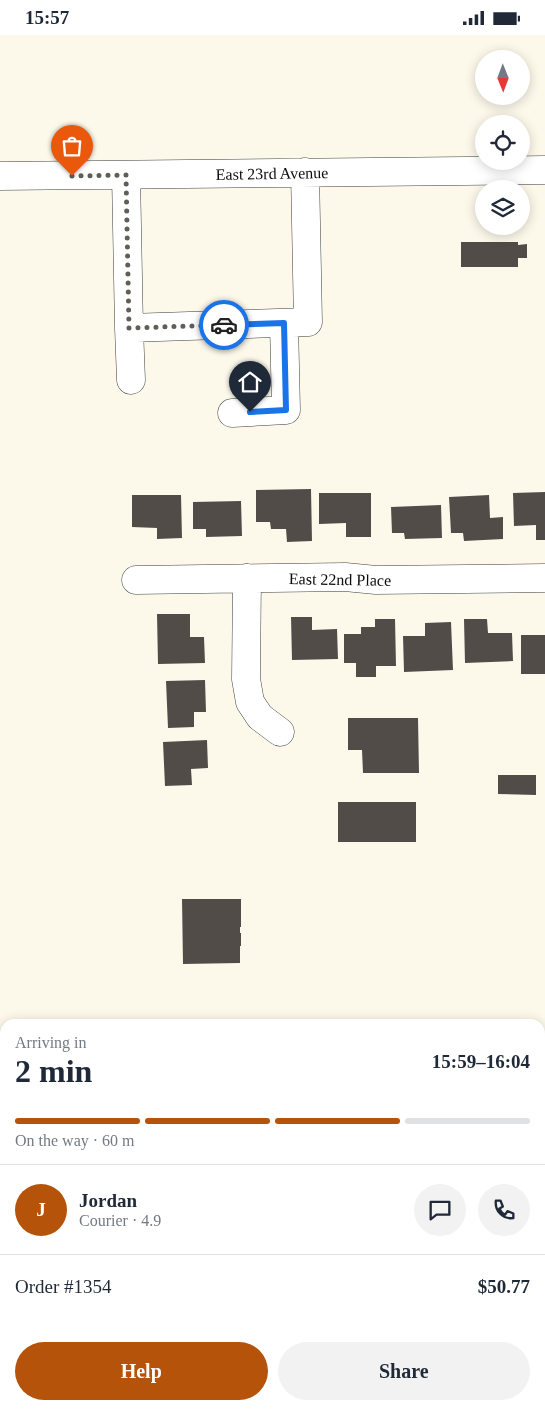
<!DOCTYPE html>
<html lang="en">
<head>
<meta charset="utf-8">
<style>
  body { margin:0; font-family:Georgia,serif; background:#f2f2f3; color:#1f2937; height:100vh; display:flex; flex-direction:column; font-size:19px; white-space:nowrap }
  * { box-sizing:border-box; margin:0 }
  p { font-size:16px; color:#747a83 }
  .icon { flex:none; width:28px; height:28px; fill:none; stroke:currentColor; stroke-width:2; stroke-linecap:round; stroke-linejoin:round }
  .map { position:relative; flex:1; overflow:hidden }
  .panel { position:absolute; left:0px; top:984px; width:545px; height:391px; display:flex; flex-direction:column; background:#fff; border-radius:15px 15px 0 0; box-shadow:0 2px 12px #0003 }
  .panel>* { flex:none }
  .needle { width:32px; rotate:179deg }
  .buttons { position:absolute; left:475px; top:15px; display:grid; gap:10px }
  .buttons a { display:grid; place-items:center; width:55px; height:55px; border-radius:50%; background:#fff; box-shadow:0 2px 12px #0003; font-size:25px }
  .pin { position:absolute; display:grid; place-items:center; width:42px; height:42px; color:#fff; margin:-51px -21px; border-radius:50% 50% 50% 0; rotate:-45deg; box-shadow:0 0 5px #0007 }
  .pin .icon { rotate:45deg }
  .courier { position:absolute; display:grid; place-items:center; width:50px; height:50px; margin:-25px; border:4px solid #1a73e8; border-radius:50%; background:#fff; color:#222; box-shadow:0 1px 6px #0007 }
  .summary em { font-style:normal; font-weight:600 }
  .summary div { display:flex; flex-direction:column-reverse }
  .summary { display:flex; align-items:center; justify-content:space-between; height:85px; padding:0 15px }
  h1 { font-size:32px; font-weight:600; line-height:38px }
  .bar { display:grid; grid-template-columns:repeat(4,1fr); gap:8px 5px; align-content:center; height:60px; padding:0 15px }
  .bar i { height:6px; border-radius:4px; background:#e0e1e3 }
  .bar .selected { background:#b45309 }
  .bar p { grid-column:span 4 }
  .line { display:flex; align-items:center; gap:12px; padding:0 15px; border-top:1px solid #e0e1e3 }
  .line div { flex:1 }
  .round { display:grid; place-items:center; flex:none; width:52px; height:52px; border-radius:26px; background:#f2f2f3 }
  .primary-button { display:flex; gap:10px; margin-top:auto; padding:10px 15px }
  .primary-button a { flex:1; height:58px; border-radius:30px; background:#b45309; color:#fff; font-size:20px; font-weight:600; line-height:58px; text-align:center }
  .primary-button a+a { background:#f2f2f3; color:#1f2937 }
  .status { display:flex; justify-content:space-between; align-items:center; height:35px; padding:0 25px; background:#fff; direction:ltr }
  .status svg { height:14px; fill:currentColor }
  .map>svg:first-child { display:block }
</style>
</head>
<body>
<div class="status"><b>15:57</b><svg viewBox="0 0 49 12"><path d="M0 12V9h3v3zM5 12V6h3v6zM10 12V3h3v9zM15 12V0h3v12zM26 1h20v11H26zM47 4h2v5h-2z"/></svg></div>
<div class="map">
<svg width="545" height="1374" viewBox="0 0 545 1374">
  <rect width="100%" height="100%" fill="#fcf9eb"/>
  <!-- building -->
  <path fill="#524c49" d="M461 207H518V210L527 209V223H518V232H461Z
    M311 454 312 506 287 507 286 494H271L270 487H256V455Z
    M545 457V505H536V490L514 491 513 458Z
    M319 458H371V502H346V488L319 489Z
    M132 460H181L182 503 157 504V493L132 492Z
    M489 460 490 483 503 482V504L464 506 463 498H451L449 462Z
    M241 466 242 501 206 502V494H193V467Z
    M441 470 442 503 405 504 404 498H392L391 472Z
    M157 579H190V602H204L205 628 158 629Z
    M291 582H312V595L337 594 338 624 292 625Z
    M375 584H395L396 631H376V642H356V628H344V599H361V592H375Z
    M464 584H487L488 598H512L513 626 465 628Z
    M451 587 453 635 404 637 403 601H425V588Z
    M521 600H545V639H521Z
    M205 645 206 677H194V692L168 693 166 646Z
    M348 683H418L419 738H363L362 715H348Z
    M207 705 208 733 191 734 192 750 165 751 163 707Z
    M498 740H536V760L498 759Z
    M338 767H416V807H338Z
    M182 864H241V892H240V898H241V911H240V928L183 929Z
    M540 1066H545V1101H540Z
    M540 1201H545V1216H541Z"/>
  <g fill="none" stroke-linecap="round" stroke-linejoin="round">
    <defs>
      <path id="minor" d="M126 140 129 293 308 287 305 137
        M0 141 545 135
        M129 293 131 345
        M232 378 286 375 284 288
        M247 543 246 644 250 667 260 682 280 697
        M136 545 345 542 376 545 545 543"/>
    </defs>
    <!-- minor casing -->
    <use href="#minor" stroke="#3e3e3e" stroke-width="29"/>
    <!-- minor -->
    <use href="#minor" stroke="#fff" stroke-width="28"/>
  </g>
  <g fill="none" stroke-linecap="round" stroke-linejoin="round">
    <!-- done -->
    <path stroke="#5f5e59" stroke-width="5" stroke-dasharray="0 9" d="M72 141 126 140 129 293 224 290"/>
    <!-- route -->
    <path stroke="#1a73e8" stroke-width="6" d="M224 290 284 288 286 375 250 377"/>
  </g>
  <g text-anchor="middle" stroke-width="5" stroke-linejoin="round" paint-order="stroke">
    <!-- street labels -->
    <g font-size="16" fill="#0b0b0b" stroke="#fff">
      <text transform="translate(272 138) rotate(-1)" y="6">East 23rd Avenue</text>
      <text transform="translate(340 544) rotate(1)" y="6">East 22nd Place</text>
    </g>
  </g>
</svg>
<div class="buttons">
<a><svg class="needle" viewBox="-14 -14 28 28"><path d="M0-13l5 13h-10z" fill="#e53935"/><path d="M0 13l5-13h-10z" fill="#747a83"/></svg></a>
<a><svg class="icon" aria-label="locate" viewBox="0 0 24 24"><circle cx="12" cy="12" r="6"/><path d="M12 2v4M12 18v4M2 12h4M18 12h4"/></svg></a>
<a><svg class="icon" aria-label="layers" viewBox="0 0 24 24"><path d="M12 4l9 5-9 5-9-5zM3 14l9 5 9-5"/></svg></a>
</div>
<div class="pin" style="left:72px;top:141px;background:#ea580c"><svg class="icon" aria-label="bag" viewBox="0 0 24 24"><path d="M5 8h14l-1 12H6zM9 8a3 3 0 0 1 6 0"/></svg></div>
<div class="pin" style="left:250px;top:377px;background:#1f2937"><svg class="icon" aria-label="home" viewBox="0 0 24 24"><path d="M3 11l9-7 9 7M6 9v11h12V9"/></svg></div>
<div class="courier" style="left:224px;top:290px"><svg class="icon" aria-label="car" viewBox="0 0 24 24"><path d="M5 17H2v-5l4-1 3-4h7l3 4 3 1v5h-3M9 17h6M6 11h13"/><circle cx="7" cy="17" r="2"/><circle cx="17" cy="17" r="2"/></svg></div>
<section class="panel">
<div class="summary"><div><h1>2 min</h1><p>Arriving in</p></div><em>15:59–16:04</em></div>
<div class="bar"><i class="selected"></i><i class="selected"></i><i class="selected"></i><i></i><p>On the way · 60 m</p></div>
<div class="line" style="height:90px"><b class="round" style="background:#b45309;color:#fff">J</b><div><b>Jordan</b><p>Courier · 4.9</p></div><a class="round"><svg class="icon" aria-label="chat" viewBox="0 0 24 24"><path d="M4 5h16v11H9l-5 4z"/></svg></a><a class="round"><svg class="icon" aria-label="phone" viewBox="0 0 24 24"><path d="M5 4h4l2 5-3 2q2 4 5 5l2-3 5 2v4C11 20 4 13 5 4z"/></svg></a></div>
<div class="line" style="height:65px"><div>Order #1354</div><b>$50.77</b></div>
<div class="primary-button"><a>Help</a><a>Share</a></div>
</section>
</div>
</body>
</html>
